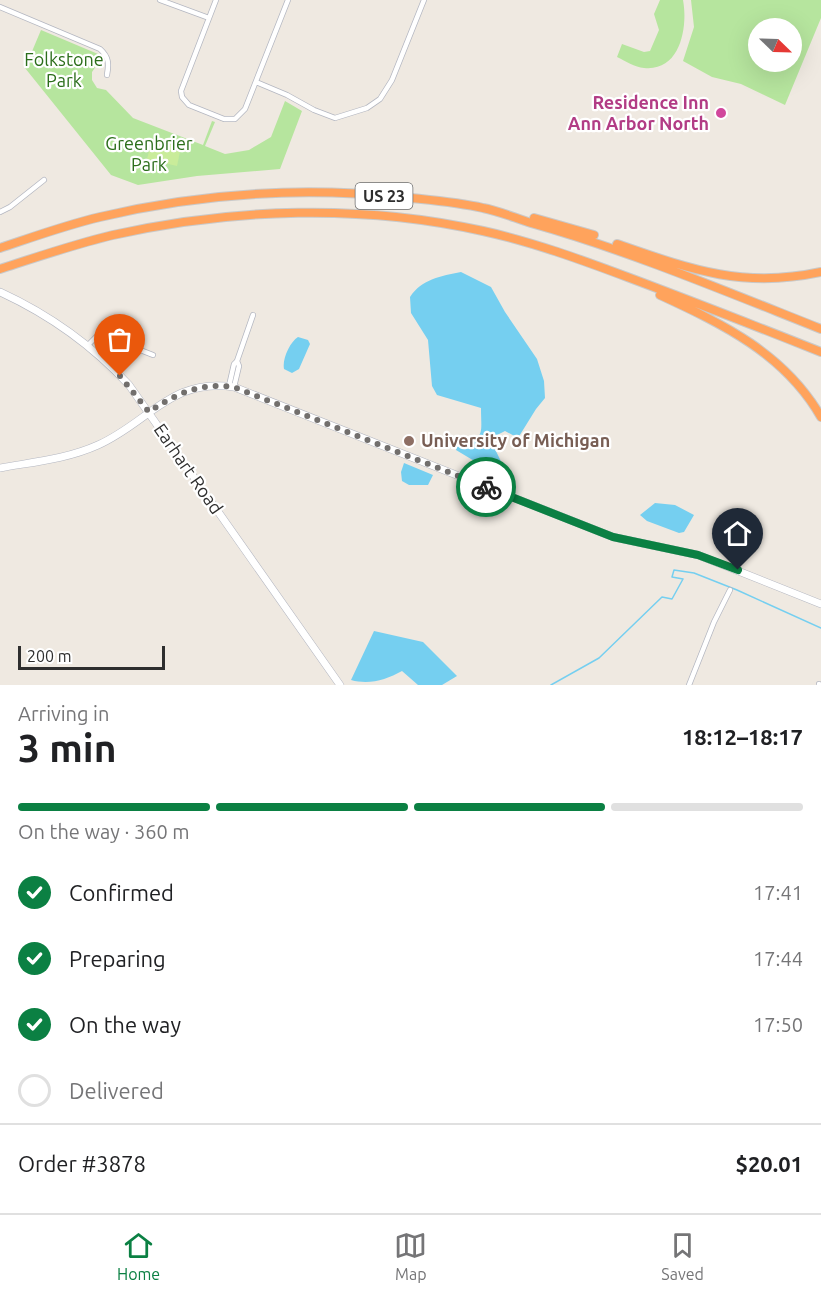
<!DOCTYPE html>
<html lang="en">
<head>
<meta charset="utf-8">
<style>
  body { margin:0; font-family:Ubuntu,sans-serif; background:#f6f6f6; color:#202124; height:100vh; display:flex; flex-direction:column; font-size:22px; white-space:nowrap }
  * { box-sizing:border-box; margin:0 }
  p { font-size:20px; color:#757577 }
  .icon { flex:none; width:33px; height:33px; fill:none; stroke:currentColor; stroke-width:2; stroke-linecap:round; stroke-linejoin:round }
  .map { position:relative; height:685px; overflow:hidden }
  .sheet { display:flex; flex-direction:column; background:#fff; flex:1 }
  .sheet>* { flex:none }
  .needle { width:39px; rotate:113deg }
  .tools { position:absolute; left:748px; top:18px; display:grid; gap:12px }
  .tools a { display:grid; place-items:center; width:54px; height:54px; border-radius:50%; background:#fff; box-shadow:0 6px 24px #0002; font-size:30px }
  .scale { position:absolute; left:18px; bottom:15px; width:147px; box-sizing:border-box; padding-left:6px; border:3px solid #2e2e2e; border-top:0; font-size:16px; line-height:21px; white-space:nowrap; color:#2e2e2e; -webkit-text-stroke:4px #fff; paint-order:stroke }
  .pin { position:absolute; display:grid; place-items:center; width:51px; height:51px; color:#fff; margin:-62px -26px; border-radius:50% 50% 50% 0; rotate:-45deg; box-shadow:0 0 6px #0007 }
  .pin .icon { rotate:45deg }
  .courier { position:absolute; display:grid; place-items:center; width:60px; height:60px; margin:-30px; border:4px solid #0b8043; border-radius:50%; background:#fff; color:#222; box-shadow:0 2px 8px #0007 }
  .overview em { font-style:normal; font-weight:600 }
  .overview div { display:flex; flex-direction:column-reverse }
  .overview { display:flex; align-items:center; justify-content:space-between; height:102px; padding:0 18px }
  h1 { font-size:39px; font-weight:600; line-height:45px }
  .bar { display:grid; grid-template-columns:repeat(4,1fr); gap:9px 6px; align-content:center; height:72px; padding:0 18px }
  .bar i { height:8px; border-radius:4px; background:#e0e0e0 }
  .bar .active { background:#0b8043 }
  .bar p { grid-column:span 4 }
  .line { display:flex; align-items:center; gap:15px; padding:0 18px; border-top:2px solid #e0e0e0 }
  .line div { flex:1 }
  ol { padding:0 18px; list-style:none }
  li { display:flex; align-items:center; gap:18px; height:66px }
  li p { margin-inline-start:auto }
  li .icon { padding:6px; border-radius:50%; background:#0b8043; color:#fff; stroke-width:4 }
  li:last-child { color:#757577 }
  li i { width:33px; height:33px; border:3px solid #e0e0e0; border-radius:50% }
  .tab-bar { display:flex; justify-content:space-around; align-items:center; height:84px; border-top:2px solid #e0e0e0; background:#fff; font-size:16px; color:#757577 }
  .tab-bar a { display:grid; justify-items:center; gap:3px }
  .tab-bar .active { color:#0b8043 }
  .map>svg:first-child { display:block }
</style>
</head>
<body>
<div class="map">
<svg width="821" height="685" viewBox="0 0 821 685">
  <rect width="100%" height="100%" fill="#efe9e1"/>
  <!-- green -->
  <path fill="#b6e59e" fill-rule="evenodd" d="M660 0H683C688 26 681 72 644 68 635 67 625 61 617 57L622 44 644 52 650 51 659 30 654 14Z
    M691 0H821V18L785 105 741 84 712 77 683 61 694 27ZM759 28H792V62H759Z
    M41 30 98 54 99 62 92 72V80L97 88 106 90 133 118 203 145 212 121 215 122 205 146 225 154 249 150 271 137 285 101 302 111 280 169 197 176 138 185 111 175 25 68Z"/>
  <!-- pitch -->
  <path fill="#c9ec9a" d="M152 140 181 147 177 166 147 159Z"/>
  <!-- water -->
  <path fill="#75cff0" d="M461 272 491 287 505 312 537 359 544 381 545 398 536 409 518 438 505 431 495 436 494 447 509 478 506 480 456 450 457 447C486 438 481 435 481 408L437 395 432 386 428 340 411 313 410 297C422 279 441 276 461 272Z
    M298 337 308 340 310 344 299 369 292 373 284 369C282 359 290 342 298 337Z
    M404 463 433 475 428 485H409L402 481 401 472Z
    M655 503 675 505 694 515 684 532 679 533 647 521 640 515Z
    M374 631 423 642 457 676 442 685H418L402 671C386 680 369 685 351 680Z"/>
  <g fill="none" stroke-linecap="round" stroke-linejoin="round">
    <!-- stream -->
    <path stroke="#75cff0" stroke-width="1.5" d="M551 685 599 658 662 597 672 599 683 579 672 577 674 570 694 573 737 590 821 628"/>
    <defs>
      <path id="street" d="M160 0 209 18
        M216 0 181 91 182 97 189 105 224 119H235L245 109 288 0
        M0 7 100 49C109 57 109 64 107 75
        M256 82 287 95 314 110 335 118 367 108 380 99 392 80 424 0
        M0 212 10 207 44 180
        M88 345 96 337H107L153 355
        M229 386 234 364 237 361 253 315
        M234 387 239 366 237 361
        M689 685 714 622 730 590
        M819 685V684"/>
      <path id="secondary" d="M0 292C50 315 92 345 129 385L340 685
        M0 468C33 462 67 459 98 445 148 423 172 377 234 387L613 537 698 555 821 604"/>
      <path id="highway" d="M534 218 594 235
        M617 244C689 269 743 289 821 272
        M0 248C33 237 66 225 100 217 200 193 301 187 402 197 429 200 457 202 483 208 499 211 515 218 531 223 630 251 725 291 821 329
        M0 269C37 257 75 244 113 235 233 208 363 204 483 231 533 242 582 260 630 278 694 302 758 327 821 352
        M660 295C723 324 785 354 821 417"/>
    </defs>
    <!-- street casing -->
    <use href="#street" stroke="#b4b7c1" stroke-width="6"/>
    <!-- secondary casing -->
    <use href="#secondary" stroke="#b4b7c1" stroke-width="8"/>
    <!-- highway casing -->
    <use href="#highway" stroke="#c9c9c9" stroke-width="10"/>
    <!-- street -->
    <use href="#street" stroke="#fff" stroke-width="4.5"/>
    <!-- secondary -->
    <use href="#secondary" stroke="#fff" stroke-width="7"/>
    <!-- highway -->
    <use href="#highway" stroke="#ffa35c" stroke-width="8"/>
  </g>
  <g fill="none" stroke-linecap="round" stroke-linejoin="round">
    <!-- done -->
    <path stroke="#726f6d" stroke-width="6" stroke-dasharray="0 10.8" d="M120 376 149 412C175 394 201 382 234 387L486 487"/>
    <!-- route -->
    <path stroke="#0b8043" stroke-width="8" d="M486 487 613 537 698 555 738 570"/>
  </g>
  <!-- markers -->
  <circle fill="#d1479c" stroke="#fff" stroke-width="2" cx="721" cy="113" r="6"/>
  <circle fill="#8d6e63" stroke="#fff" stroke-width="2" cx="409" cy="441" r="6"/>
  <g text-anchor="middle" stroke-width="4.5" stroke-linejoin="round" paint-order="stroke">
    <!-- shield labels -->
    <rect fill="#fff" stroke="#6d6d6d" stroke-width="1.5" x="355.5" y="183" width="57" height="26" rx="4.5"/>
    <g font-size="16" font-weight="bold" fill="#2e2e2e">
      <text x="384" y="202">US 23</text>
    </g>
    <!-- park labels -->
    <g font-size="18" fill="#2c6e1b" stroke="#fff">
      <text x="64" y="66">Folkstone<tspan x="64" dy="21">Park</tspan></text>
      <text x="149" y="150">Greenbrier<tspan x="149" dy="21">Park</tspan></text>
    </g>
    <!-- hotel labels -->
    <g font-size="18" font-weight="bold" fill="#b23c85" stroke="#fff" text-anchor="end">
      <text x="709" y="109">Residence Inn<tspan x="709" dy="21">Ann Arbor North</tspan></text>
    </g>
    <!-- education labels -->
    <g font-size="18" font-weight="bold" fill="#785e54" stroke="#fff" text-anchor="start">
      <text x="421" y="447">University of Michigan</text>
    </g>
    <!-- street labels -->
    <g font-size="18" fill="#2e2e2e" stroke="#fff">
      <text transform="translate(188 469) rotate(55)" y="6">Earhart Road</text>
    </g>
  </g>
</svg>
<div class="tools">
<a><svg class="needle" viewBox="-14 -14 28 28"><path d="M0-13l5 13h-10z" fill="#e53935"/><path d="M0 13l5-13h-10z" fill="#757577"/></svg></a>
</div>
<div class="scale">200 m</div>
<div class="pin" style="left:120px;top:376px;background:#ea580c"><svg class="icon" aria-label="bag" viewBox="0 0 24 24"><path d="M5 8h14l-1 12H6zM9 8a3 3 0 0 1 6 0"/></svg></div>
<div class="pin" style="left:738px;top:570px;background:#1f2937"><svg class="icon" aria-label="home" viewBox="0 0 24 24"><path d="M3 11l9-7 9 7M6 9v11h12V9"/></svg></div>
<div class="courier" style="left:486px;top:487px"><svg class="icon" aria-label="bike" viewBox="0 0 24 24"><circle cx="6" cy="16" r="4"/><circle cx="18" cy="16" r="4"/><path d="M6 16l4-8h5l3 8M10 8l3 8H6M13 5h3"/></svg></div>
</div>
<section class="sheet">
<div class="overview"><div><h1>3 min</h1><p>Arriving in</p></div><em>18:12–18:17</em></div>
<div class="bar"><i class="active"></i><i class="active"></i><i class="active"></i><i></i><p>On the way · 360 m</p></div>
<ol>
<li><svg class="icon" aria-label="check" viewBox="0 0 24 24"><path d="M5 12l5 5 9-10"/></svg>Confirmed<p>17:41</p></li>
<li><svg class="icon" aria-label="check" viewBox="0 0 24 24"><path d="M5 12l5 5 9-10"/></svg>Preparing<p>17:44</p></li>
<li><svg class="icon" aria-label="check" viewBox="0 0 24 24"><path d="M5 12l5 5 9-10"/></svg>On the way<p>17:50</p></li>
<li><i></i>Delivered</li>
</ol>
<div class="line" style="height:78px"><div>Order #3878</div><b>$20.01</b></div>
</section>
<nav class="tab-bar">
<a class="active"><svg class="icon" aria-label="home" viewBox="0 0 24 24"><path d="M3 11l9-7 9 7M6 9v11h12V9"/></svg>Home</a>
<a><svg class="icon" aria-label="map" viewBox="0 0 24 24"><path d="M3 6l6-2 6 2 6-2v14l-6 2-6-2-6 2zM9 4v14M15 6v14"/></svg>Map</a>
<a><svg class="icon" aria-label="saved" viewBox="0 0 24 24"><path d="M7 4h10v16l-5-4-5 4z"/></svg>Saved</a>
</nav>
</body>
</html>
